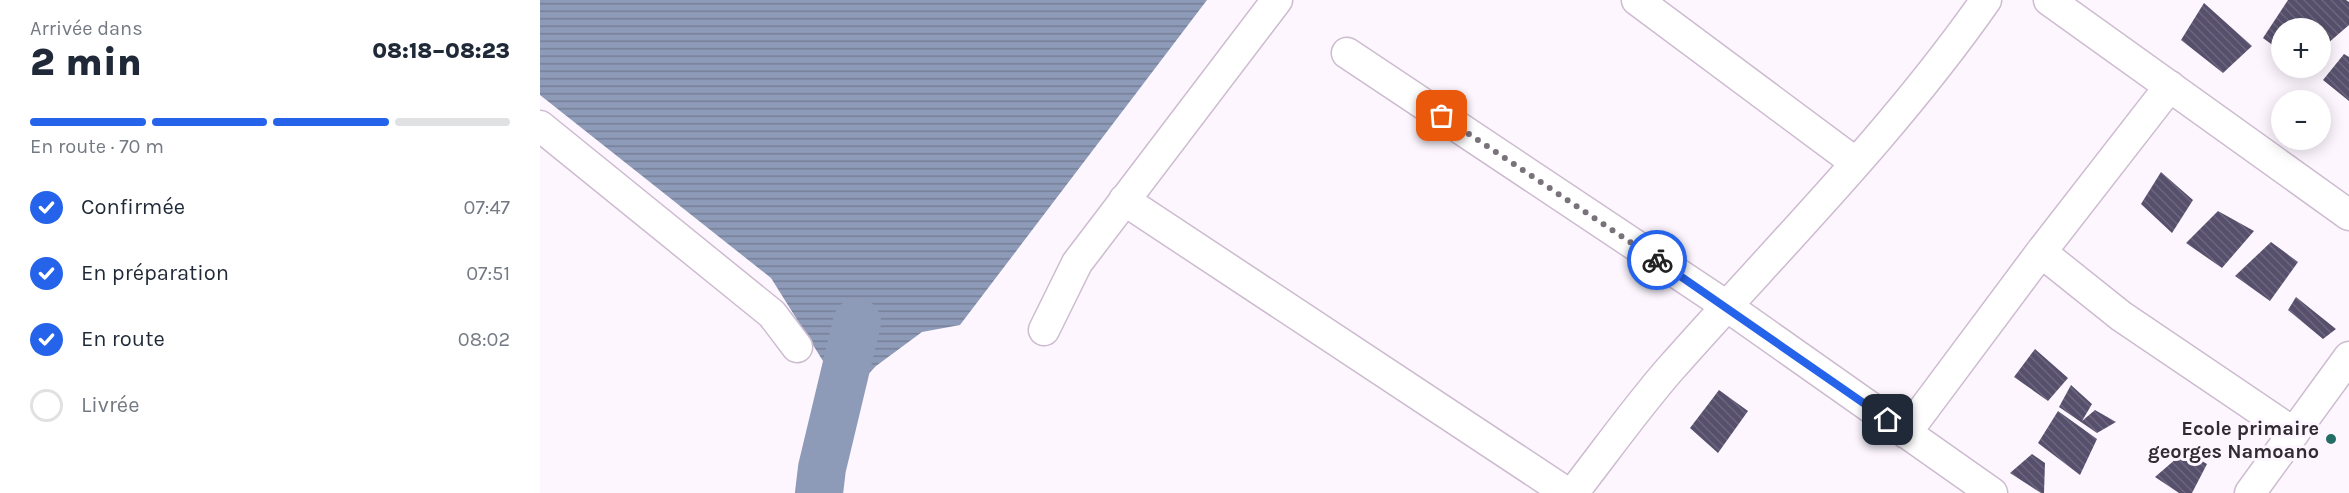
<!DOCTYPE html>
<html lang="fr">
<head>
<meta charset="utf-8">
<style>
  body { margin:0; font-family:Karla,sans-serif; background:#f2f2f3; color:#1f2937; height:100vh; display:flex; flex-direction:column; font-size:22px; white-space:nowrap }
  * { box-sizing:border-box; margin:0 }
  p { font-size:20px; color:#747a83 }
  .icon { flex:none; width:33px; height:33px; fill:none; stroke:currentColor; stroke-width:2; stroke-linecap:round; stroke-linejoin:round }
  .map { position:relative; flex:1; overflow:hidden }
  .panel { display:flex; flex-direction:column; background:#fff; width:540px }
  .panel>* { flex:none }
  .tools { position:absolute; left:1731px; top:18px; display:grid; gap:12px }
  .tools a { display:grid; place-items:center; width:60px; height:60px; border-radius:50%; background:#fff; box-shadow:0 3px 15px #0003; font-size:30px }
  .pin { position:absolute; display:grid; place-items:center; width:51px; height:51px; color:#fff; margin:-26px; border-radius:12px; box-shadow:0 3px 9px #0006 }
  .courier { position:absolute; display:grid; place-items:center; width:60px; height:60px; margin:-30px; border:4px solid #2563eb; border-radius:50%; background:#fff; color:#222; box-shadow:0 2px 8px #0007 }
  .headline em { font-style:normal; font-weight:800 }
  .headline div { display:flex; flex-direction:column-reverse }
  .headline { display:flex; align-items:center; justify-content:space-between; height:102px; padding:0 30px }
  h1 { font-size:39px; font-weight:800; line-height:45px }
  .bar { display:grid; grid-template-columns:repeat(4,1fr); gap:9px 6px; align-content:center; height:72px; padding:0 30px }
  .bar i { height:8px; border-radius:4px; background:#e0e1e3 }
  .bar .selected { background:#2563eb }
  .bar p { grid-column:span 4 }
  ol { padding:0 30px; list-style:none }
  li { display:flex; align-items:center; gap:18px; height:66px }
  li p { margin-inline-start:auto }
  li .icon { padding:6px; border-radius:50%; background:#2563eb; color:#fff; stroke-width:4 }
  li:last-child { color:#747a83 }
  li i { width:33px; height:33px; border:3px solid #e0e1e3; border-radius:50% }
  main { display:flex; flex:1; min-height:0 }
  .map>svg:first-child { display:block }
</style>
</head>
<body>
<main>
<section class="panel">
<div class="headline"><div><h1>2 min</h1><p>Arrivée dans</p></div><em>08:18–08:23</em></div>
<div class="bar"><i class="selected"></i><i class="selected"></i><i class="selected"></i><i></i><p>En route · 70 m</p></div>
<ol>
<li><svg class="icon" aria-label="check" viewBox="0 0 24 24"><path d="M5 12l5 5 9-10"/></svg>Confirmée<p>07:47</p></li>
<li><svg class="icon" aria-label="check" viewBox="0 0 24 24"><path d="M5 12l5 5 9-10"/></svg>En préparation<p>07:51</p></li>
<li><svg class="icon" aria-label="check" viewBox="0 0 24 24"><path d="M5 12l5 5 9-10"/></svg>En route<p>08:02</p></li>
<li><i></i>Livrée</li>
</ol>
</section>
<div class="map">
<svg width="1809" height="493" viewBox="0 0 1809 493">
  <defs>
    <pattern id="water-rules" width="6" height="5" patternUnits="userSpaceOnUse" patternTransform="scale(1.5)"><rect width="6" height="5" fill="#8e9bb8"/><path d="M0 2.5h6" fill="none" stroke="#757f96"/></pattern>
    <pattern id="building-back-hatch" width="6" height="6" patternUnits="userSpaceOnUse" patternTransform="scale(1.5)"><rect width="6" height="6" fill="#56506c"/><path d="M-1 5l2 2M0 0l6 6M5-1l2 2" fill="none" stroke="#6c667d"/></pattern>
  </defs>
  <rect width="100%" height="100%" fill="#fdf6ff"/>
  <!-- water -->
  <path fill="url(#water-rules)" d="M0 0H667L420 325 382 332 336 366 313 390 286 383 283 361 231 278 0 95Z"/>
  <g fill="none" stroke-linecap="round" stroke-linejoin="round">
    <!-- river -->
    <path stroke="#8e9bb8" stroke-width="48" d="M279 493 282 468 317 322"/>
  </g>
  <!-- building -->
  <path fill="url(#building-back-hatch)" d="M1748 0H1806L1809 2V25L1780 50V28H1742V52L1723 38Z
    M1664 3 1712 46 1683 73 1641 40Z
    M1804 54 1809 57V101L1783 80Z
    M1621 172 1653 200 1632 233 1601 204Z
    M1678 211 1714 231 1682 268 1646 243Z
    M1731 242 1758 262 1730 301 1695 276Z
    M1756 297 1796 329 1783 339 1748 310Z
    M1495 349 1528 378 1508 401 1474 377Z
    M1531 385 1552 404 1542 421 1555 410 1576 422 1557 433 1519 407Z
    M1179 390 1208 411 1178 453 1150 428Z
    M1518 411 1557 439 1540 475 1498 443Z
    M1645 451 1667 464 1652 493H1639L1615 477Z
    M1492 454 1505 463 1504 493H1501L1470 473Z"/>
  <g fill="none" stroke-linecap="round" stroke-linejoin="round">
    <defs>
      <path id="street" d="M1097 0 1316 163
        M1509 0 1809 215
        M807 53 1188 307 1452 493
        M0 126 232 314 257 347
        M584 200 1027 493
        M1501 252 1581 316 1754 433
        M504 330 537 263 737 0
        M1366 433 1501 252 1630 86
        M1033 493C1065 452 1096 408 1131 368 1238 247 1353 133 1446 0
        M1710 493 1809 357"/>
    </defs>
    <!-- street casing -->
    <use href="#street" stroke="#cdbbd0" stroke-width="33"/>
    <!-- street -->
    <use href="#street" stroke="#fff" stroke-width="30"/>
  </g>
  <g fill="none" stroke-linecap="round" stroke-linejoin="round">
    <!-- done -->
    <path stroke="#79727a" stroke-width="6" stroke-dasharray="0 10.8" d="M902 116 1117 260"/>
    <!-- route -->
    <path stroke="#2563eb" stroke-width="8" d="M1117 260 1348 420"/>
  </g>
  <!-- markers -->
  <circle fill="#246d65" stroke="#fdf6ff" stroke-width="2" cx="1791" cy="439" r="6"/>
  <g text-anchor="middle" stroke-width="6" stroke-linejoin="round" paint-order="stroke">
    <!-- poi labels -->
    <g font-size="20" font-weight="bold" fill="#322b33" stroke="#fdf6ff" text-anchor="end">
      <text x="1779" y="435">Ecole primaire<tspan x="1779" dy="23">georges Namoano</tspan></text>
    </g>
  </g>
</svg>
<div class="tools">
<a>+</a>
<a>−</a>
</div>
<div class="pin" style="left:902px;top:116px;background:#ea580c"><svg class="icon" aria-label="bag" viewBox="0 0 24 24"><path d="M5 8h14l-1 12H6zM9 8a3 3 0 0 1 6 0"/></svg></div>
<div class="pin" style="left:1348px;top:420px;background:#1f2937"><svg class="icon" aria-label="home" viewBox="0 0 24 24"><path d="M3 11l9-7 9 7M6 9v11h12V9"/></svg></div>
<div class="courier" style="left:1117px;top:260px"><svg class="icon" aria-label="bike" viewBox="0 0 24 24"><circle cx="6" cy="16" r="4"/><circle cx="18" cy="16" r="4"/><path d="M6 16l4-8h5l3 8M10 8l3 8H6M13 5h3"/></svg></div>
</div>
</main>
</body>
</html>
